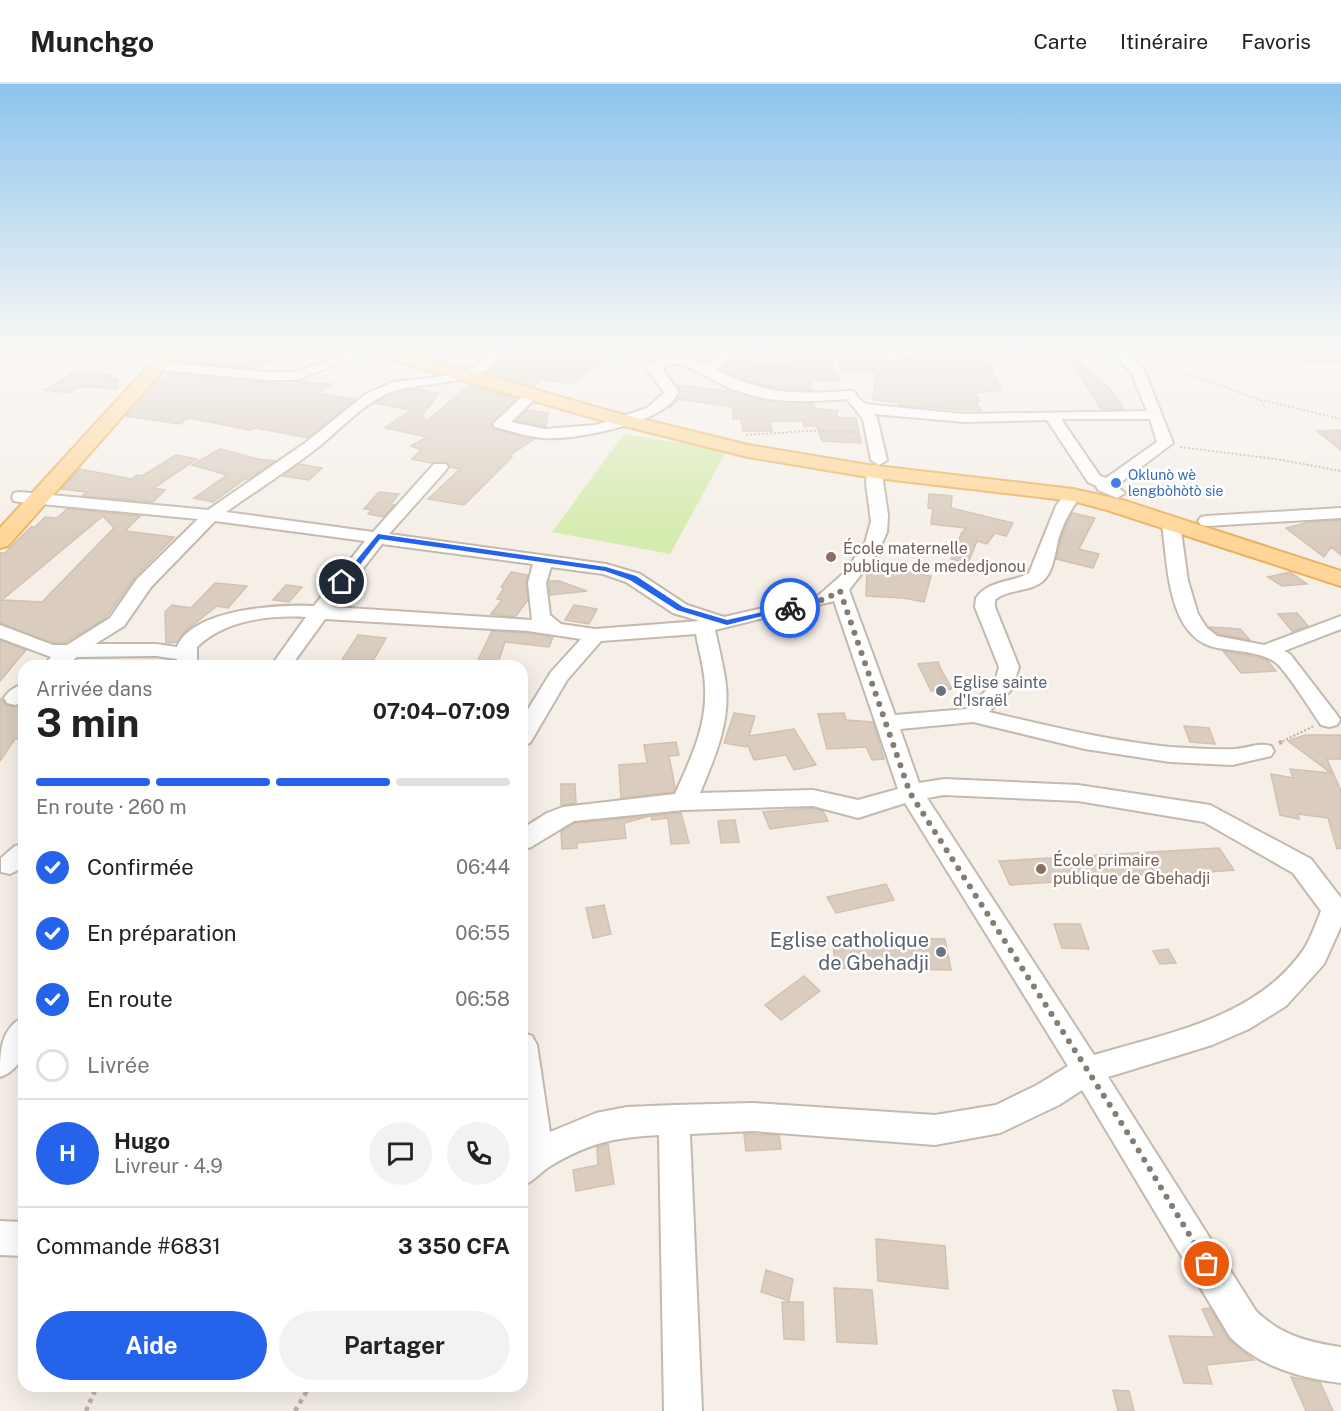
<!DOCTYPE html>
<html lang="fr">
<head>
<meta charset="utf-8">
<style>
  body { margin:0; font-family:"Public Sans",sans-serif; background:#f2f2f2; color:#222; height:100vh; display:flex; flex-direction:column; font-size:22px; white-space:nowrap }
  * { box-sizing:border-box; margin:0 }
  p { font-size:20px; color:#767676 }
  .icon { flex:none; width:33px; height:33px; fill:none; stroke:currentColor; stroke-width:2; stroke-linecap:round; stroke-linejoin:round }
  .map { position:relative; flex:1; overflow:hidden }
  .sheet { position:absolute; left:18px; top:576px; width:510px; height:732px; display:flex; flex-direction:column; background:#fff; border-radius:18px; box-shadow:0 6px 24px #0002 }
  .sheet>* { flex:none }
  .pin { position:absolute; display:grid; place-items:center; width:51px; height:51px; color:#fff; margin:-26px; border:3px solid #fff; border-radius:50%; box-shadow:0 2px 6px #0007 }
  .courier { position:absolute; display:grid; place-items:center; width:60px; height:60px; margin:-30px; border:4px solid #2563eb; border-radius:50%; background:#fff; color:#222; box-shadow:0 2px 8px #0007 }
  .overview em { font-style:normal; font-weight:700 }
  .overview div { display:flex; flex-direction:column-reverse }
  .overview { display:flex; align-items:center; justify-content:space-between; height:102px; padding:0 18px }
  h1 { font-size:39px; font-weight:700; line-height:45px }
  .bar { display:grid; grid-template-columns:repeat(4,1fr); gap:9px 6px; align-content:center; height:72px; padding:0 18px }
  .bar i { height:8px; border-radius:4px; background:#e0e0e0 }
  .bar .current { background:#2563eb }
  .bar p { grid-column:span 4 }
  .line { display:flex; align-items:center; gap:15px; padding:0 18px; border-top:2px solid #e0e0e0 }
  .line div { flex:1 }
  .round { display:grid; place-items:center; flex:none; width:63px; height:63px; border-radius:32px; background:#f2f2f2 }
  ol { padding:0 18px; list-style:none }
  li { display:flex; align-items:center; gap:18px; height:66px }
  li p { margin-inline-start:auto }
  li .icon { padding:6px; border-radius:50%; background:#2563eb; color:#fff; stroke-width:4 }
  li:last-child { color:#767676 }
  li i { width:33px; height:33px; border:3px solid #e0e0e0; border-radius:50% }
  .primary-button { display:flex; gap:12px; margin-top:auto; padding:12px 18px }
  .primary-button a { flex:1; height:69px; border-radius:36px; background:#2563eb; color:#fff; font-size:24px; font-weight:700; line-height:69px; text-align:center }
  .primary-button a+a { background:#f2f2f2; color:#222 }
  header { display:flex; align-items:center; gap:36px; box-sizing:border-box; height:84px; padding:0 30px; background:#fff; border-bottom:2px solid #e0e0e0 }
  header strong { font-size:28px }
  nav { display:flex; gap:33px; margin-inline-start:auto; font-size:21px }
  .map>svg:first-child { display:block }
</style>
</head>
<body>
<header>
<strong>Munchgo</strong>
<nav><a>Carte</a><a>Itinéraire</a><a>Favoris</a></nav>
</header>
<div class="map">
<svg width="1341" height="1327" viewBox="0 0 1341 1327">
  <rect width="100%" height="100%" fill="#f5efe8"/>
  <!-- green -->
  <path fill="#d6ebaf" d="M624 350 727 366 670 470 552 448Z"/>
  <!-- building -->
  <path fill="#dacdc0" stroke="#d2c1b0" stroke-width="1.5" fill-rule="evenodd" d="M243 265H255L280 272 255 285 188 278 209 266 234 270Z
    M512 265H616L572 300 540 295 534 303 485 289 499 279Z
    M742 265H757L751 280 791 281V276L829 277 841 296 810 297 811 306 782 305 751 298 721 285Z
    M852 265H893L882 268 879 272 880 275 888 279 928 270 931 265H983L1001 306 976 309 980 317H975L981 327 906 322 898 321 899 318 873 316 876 288 842 287 836 271H856Z
    M1295 265 1341 266V279H1305Z
    M1071 271 1111 306 1124 325H1101L1068 273Z
    M75 287 114 291 110 294 118 295 117 305 80 302 69 309 45 306Z
    M171 289 297 301 299 298 331 300 317 309 356 315 308 354 256 344 250 346 189 334 180 340 126 332 141 318H138L155 301H153L155 299Z
    M469 301 517 314 491 341 494 345 534 355 509 372 512 373 464 421 428 415 460 385 450 383 446 378 431 379 412 375 421 366 411 362 427 353 385 344 411 326 374 319 388 312 414 305 439 309 422 332 427 337Z
    M676 301 726 307 727 305 762 316 813 319 814 324 838 327 836 334H856L861 359 822 357 817 342H804L803 337H770L772 347H743L741 335H733V323L678 315 671 323H669L680 308Z
    M526 326 548 329 546 343 516 337Z
    M1341 346V366L1317 347Z
    M220 365 258 375 276 377 248 396 245 395 213 418 194 414 227 391 192 381Z
    M176 371 197 375 154 404 165 406 153 418 82 412 87 408 61 405 80 385 132 395 137 391 142 392Z
    M299 380 322 384 309 396 283 392Z
    M379 408 399 410 391 420 394 421 384 433 368 430 372 426 364 425Z
    M929 410 952 412 951 424 1013 439 1006 452 995 449 987 460 977 457 968 479 951 475 961 450 966 444 931 440 933 425 928 424Z
    M67 425 140 432 125 447 174 453 135 493 105 535 64 559H53L0 539V469H5L31 443H35L45 433 57 434ZM103 432 115 445H113L42 518 2 516Z
    M1072 429 1095 434 1079 465 1099 470 1093 484 1056 475 1063 448Z
    M1341 436V471L1331 463 1324 473 1286 444 1309 438Z
    M871 481 931 492 924 518 903 514 866 512 867 487Z
    M511 488 528 491 526 499 528 516 515 533 491 530 502 516 497 515 504 504 501 503Z
    M1290 488 1307 500 1282 502 1268 493Z
    M549 497H559L587 507 550 511Z
    M215 499 247 502 228 524 217 522 184 548 178 558 166 559 165 528 172 521 191 524Z
    M286 501 302 503 289 518 273 516Z
    M574 521 597 525 589 540 565 536Z
    M1297 529 1308 542 1293 548 1278 530Z
    M1209 543 1240 545 1250 556 1218 550Z
    M492 547 528 549 553 553 549 563 505 558 497 582H475Z
    M358 551 386 554 370 582H338Z
    M0 556 26 566 0 597Z
    M1223 567 1262 574 1267 576 1276 587 1241 589Z
    M938 578 941 585 952 605 931 607 918 580Z
    M0 614 6 621 14 623 24 620V655H15L0 677Z
    M734 629 755 632 749 652 794 645 816 681 794 686 786 671 754 676 747 660 746 663 724 659Z
    M844 629 846 636 873 638 884 675 872 676 866 663 827 665 818 630Z
    M1184 642 1209 644 1215 660 1190 658Z
    M1305 651H1341V675H1327L1341 707V764L1337 765 1328 734 1298 730 1299 735 1280 731 1271 690 1293 694 1290 685 1331 689 1288 657Z
    M676 658 679 671 669 672 675 703 673 708 621 714 619 681 647 679 644 661Z
    M561 700H575L576 719 561 721Z
    M813 724 823 727 828 737 770 745 763 728Z
    M681 729 689 759 671 760 668 734 652 736 651 732Z
    M650 732 624 739 626 754 577 759V764L562 765 561 747 575 739Z
    M735 736 739 758 721 759 718 737Z
    M1219 764 1234 786 1144 793 1142 790 1102 792 1104 795 1010 801 999 777Z
    M886 800 894 816 836 829 827 813Z
    M604 821 611 850 593 854 586 824Z
    M1054 840H1080L1089 865 1062 864Z
    M832 854 945 855 951 886 836 884Z
    M1168 865 1176 879 1160 880 1153 867Z
    M804 892 820 907 781 936 765 921Z
    M744 1050 779 1051 781 1065 746 1067Z
    M608 1060 614 1100 576 1107 573 1086 598 1081 597 1063Z
    M876 1155 945 1162 948 1205 878 1197Z
    M766 1186 793 1195 789 1217 761 1208Z
    M834 1204 872 1206 877 1260 837 1258Z
    M782 1218H803L804 1256 784 1255Z
    M1210 1224 1228 1255 1254 1276 1206 1281 1212 1300 1184 1299 1169 1252 1215 1253 1202 1225Z
    M1291 1293 1320 1298 1333 1327H1306Z
    M1113 1306 1129 1307 1134 1327H1118Z"/>
  <g fill="none" stroke-linecap="round" stroke-linejoin="round">
    <defs>
      <path id="minor" d="M359 265H379L296 296H266L159 286 152 282 159 278 266 288H295Z
        M496 265H510C478 304 441 295 398 306 370 312 339 347 316 365 287 387 256 407 226 428L373 448 434 380H446L448 383 446 386 389 450 606 480 640 490 687 521 724 533 819 511 845 488 865 459 871 437 866 399 867 386 875 381 881 383 888 431 887 448 877 470 849 506 895 631 967 625 995 598 999 583 975 523 976 514C988 496 1011 499 1029 489L1056 422 1067 407H1079L1081 411C1072 424 1064 437 1059 453 1055 467 1054 487 1043 497 1029 509 1008 504 995 516V523L1019 583 1012 605 989 628C1049 642 1109 657 1170 663 1192 664 1214 666 1235 665 1248 664 1259 658 1271 662L1274 667 1271 672 1232 681 1170 678 1085 665 973 638 900 645 919 699 944 695 1078 701 1210 721 1311 775 1341 814V842L1324 880 1286 922 1249 945 1212 961 1108 993 1256 1227C1281 1251 1307 1258 1341 1263V1299C1300 1294 1260 1283 1230 1253L1082 1006 1059 1021 1000 1049 935 1061 753 1047 690 1050 702 1327H664L659 1051C616 1053 589 1059 552 1081 541 1087 535 1097 522 1102V948L532 952 537 961 550 1048 596 1029 627 1023 674 1021 753 1019 935 1031 996 1021 1037 1001 1068 982 905 719 858 734 813 722 684 726 574 737 531 763 522 766V745L547 729 563 723 675 710C690 676 707 643 705 604 705 586 699 568 696 550L601 557 567 596 530 659 522 661V635L551 588 581 555 528 547 325 535 291 582H271L306 533C269 531 225 536 197 563V582H177V575L156 572 77 573 66 582H43L51 573 0 554V541L53 561H67L110 534 137 495 198 435 20 418 14 417 12 413 14 409 20 408 208 426 305 359 366 310 393 298 445 292 475 283ZM215 437 365 457 314 522C279 520 192 525 177 563L156 560H95L124 542 151 503ZM382 460 533 480 528 499 532 536 333 523ZM551 483 603 490 626 498 673 529 700 537 595 545 561 540 550 531 546 499ZM834 517 898 705 858 716 813 706 700 709C714 675 730 640 726 602 724 583 719 565 715 546ZM944 711 1078 717 1204 738 1293 789 1321 827C1316 839 1311 854 1304 865 1257 934 1168 949 1094 971L927 714Z
        M726 265H740L717 286C765 311 797 310 850 307L855 308 856 312 865 320 964 330 1147 327 1131 288 1109 265H1123L1144 286 1173 359 1116 402 1125 409 1117 414 1098 406 1096 402 1088 398 1047 336 964 338 874 330 877 334 887 376 879 381 871 376 863 335 847 315C809 318 771 320 735 306 714 298 696 284 675 279L662 285 678 307C672 338 572 357 544 354 528 353 511 347 495 343L493 340 528 307 533 306 540 310 511 338 545 345 596 341 647 324 664 309 647 284 649 281 673 271 706 281ZM1061 335H1150L1157 358 1106 394 1100 392Z
        M904 265H929L928 268 888 277 881 273 883 270Z
        M1341 424V434L1207 442 1201 441 1198 437 1201 433 1207 432Z
        M1171 435 1177 436 1180 440 1188 497 1198 530 1207 544 1217 552 1264 561 1341 532V545L1284 567 1290 570 1337 631 1340 636 1337 641 1329 643 1321 641C1312 628 1286 586 1275 578 1261 568 1235 567 1218 564 1167 555 1168 481 1162 440L1165 436Z
        M24 600V618L15 621 7 619 4 614C9 606 15 603 24 600Z
        M24 760V783L10 790 1 788V774L15 762Z
        M24 933C24 958 28 983 0 993 0 968 0 944 24 933Z
        M0 1137 24 1138V1172L0 1171Z"/>
      <path id="major" d="M164 265H182L8 462 0 464V444Z
        M366 265H394L613 328 748 361 868 381 1073 405 1122 416 1341 487V502L1107 426 1073 417 868 393 748 373 600 336 368 269Z"/>
    </defs>
    <!-- minor casing -->
    <use href="#minor" stroke="#c4b9ad" stroke-width="4"/>
    <!-- major casing -->
    <use href="#major" stroke="#e9b261" stroke-width="4"/>
    <!-- path-far2 -->
    <path stroke="#c3b09a" stroke-width="2" stroke-dasharray="2 2" stroke-linecap="butt" d="M1174 265 1183 286
      M1144 274 1261 316 1341 335
      M1261 316 1265 324
      M746 351 807 347 856 348
      M1180 363 1276 375 1341 387
      M1279 659 1314 642"/>
    <!-- path-far1 -->
    <path stroke="#c3b09a" stroke-width="4" stroke-dasharray="4 4" stroke-linecap="butt" d="M1279 659 1282 658"/>
    <!-- path -->
    <path stroke="#c3b09a" stroke-width="4.5" stroke-dasharray="4.5 4.5" stroke-linecap="butt" d="M86 1327 97 1302
      M295 1327 310 1302"/>
    <!-- minor -->
    <use href="#minor" fill="#fff" fill-rule="evenodd"/>
    <!-- major -->
    <use href="#major" fill="#ffd697" fill-rule="evenodd"/>
  </g>
  <!-- sky -->
  <linearGradient id="sky" x2="0" y2="1"><stop stop-color="#8cc4ed"/><stop offset="0.59" stop-color="#faf8f5"/><stop offset="1" stop-color="#faf8f5" stop-opacity="0"/></linearGradient>
  <rect width="1341" height="451" fill="url(#sky)"/>
  <!-- route -->
  <path fill="#2563eb" d="M378 450 606 483 636 492 683 523 727 536 790 522 794 524 727 541 677 526 630 496 605 487 380 455 345 500H340V496Z"/>
  <g fill="none" stroke-linecap="round" stroke-linejoin="round">
    <!-- done -->
    <path stroke="#857d74" stroke-width="6" stroke-dasharray="0 10.8" d="M790 524 825 515 840 507 910 709 1136 1062 1207 1180"/>
  </g>
  <!-- markers -->
  <circle fill="#3f7fe0" stroke="#fff" stroke-width="2" cx="1116" cy="399" r="6"/>
  <g fill="#8d6e63" stroke="#fff" stroke-width="2">
    <circle cx="831" cy="473" r="6"/>
    <circle cx="1041" cy="785" r="6"/>
  </g>
  <g fill="#6b7280" stroke="#fff" stroke-width="2">
    <circle cx="941" cy="607" r="6"/>
    <circle cx="941" cy="868" r="6"/>
  </g>
  <g text-anchor="middle" stroke-width="5" stroke-linejoin="round" paint-order="stroke">
    <!-- far-shop labels -->
    <g font-size="14" fill="#366cbe" stroke="#fff" text-anchor="start">
      <text x="1128" y="396">Oklunò wè<tspan x="1128" dy="16">lengbòhòtò sie</tspan></text>
    </g>
    <!-- education labels -->
    <g font-size="16" fill="#785e54" stroke="#fff" text-anchor="start">
      <text x="843" y="470">École maternelle<tspan x="843" dy="18">publique de mededjonou</tspan></text>
      <text x="1053" y="782">École primaire<tspan x="1053" dy="18">publique de Gbehadji</tspan></text>
    </g>
    <!-- worship labels -->
    <g font-size="16" fill="#5b616d" stroke="#fff" text-anchor="start">
      <text x="953" y="604">Eglise sainte<tspan x="953" dy="18">d'Israël</tspan></text>
    </g>
    <!-- near-worship labels -->
    <g font-size="20" fill="#5b616d" stroke="#fff" text-anchor="end">
      <text x="929" y="863">Eglise catholique<tspan x="929" dy="23">de Gbehadji</tspan></text>
    </g>
  </g>
</svg>
<div class="pin" style="left:1207px;top:1180px;background:#ea580c"><svg class="icon" aria-label="bag" viewBox="0 0 24 24"><path d="M5 8h14l-1 12H6zM9 8a3 3 0 0 1 6 0"/></svg></div>
<div class="pin" style="left:342px;top:498px;background:#1f2937"><svg class="icon" aria-label="home" viewBox="0 0 24 24"><path d="M3 11l9-7 9 7M6 9v11h12V9"/></svg></div>
<div class="courier" style="left:790px;top:524px"><svg class="icon" aria-label="bike" viewBox="0 0 24 24"><circle cx="6" cy="16" r="4"/><circle cx="18" cy="16" r="4"/><path d="M6 16l4-8h5l3 8M10 8l3 8H6M13 5h3"/></svg></div>
<section class="sheet">
<div class="overview"><div><h1>3 min</h1><p>Arrivée dans</p></div><em>07:04–07:09</em></div>
<div class="bar"><i class="current"></i><i class="current"></i><i class="current"></i><i></i><p>En route · 260 m</p></div>
<ol>
<li><svg class="icon" aria-label="check" viewBox="0 0 24 24"><path d="M5 12l5 5 9-10"/></svg>Confirmée<p>06:44</p></li>
<li><svg class="icon" aria-label="check" viewBox="0 0 24 24"><path d="M5 12l5 5 9-10"/></svg>En préparation<p>06:55</p></li>
<li><svg class="icon" aria-label="check" viewBox="0 0 24 24"><path d="M5 12l5 5 9-10"/></svg>En route<p>06:58</p></li>
<li><i></i>Livrée</li>
</ol>
<div class="line" style="height:108px"><b class="round" style="background:#2563eb;color:#fff">H</b><div><b>Hugo</b><p>Livreur · 4.9</p></div><a class="round"><svg class="icon" aria-label="chat" viewBox="0 0 24 24"><path d="M4 5h16v11H9l-5 4z"/></svg></a><a class="round"><svg class="icon" aria-label="phone" viewBox="0 0 24 24"><path d="M5 4h4l2 5-3 2q2 4 5 5l2-3 5 2v4C11 20 4 13 5 4z"/></svg></a></div>
<div class="line" style="height:78px"><div>Commande #6831</div><b>3 350 CFA</b></div>
<div class="primary-button"><a>Aide</a><a>Partager</a></div>
</section>
</div>
</body>
</html>
